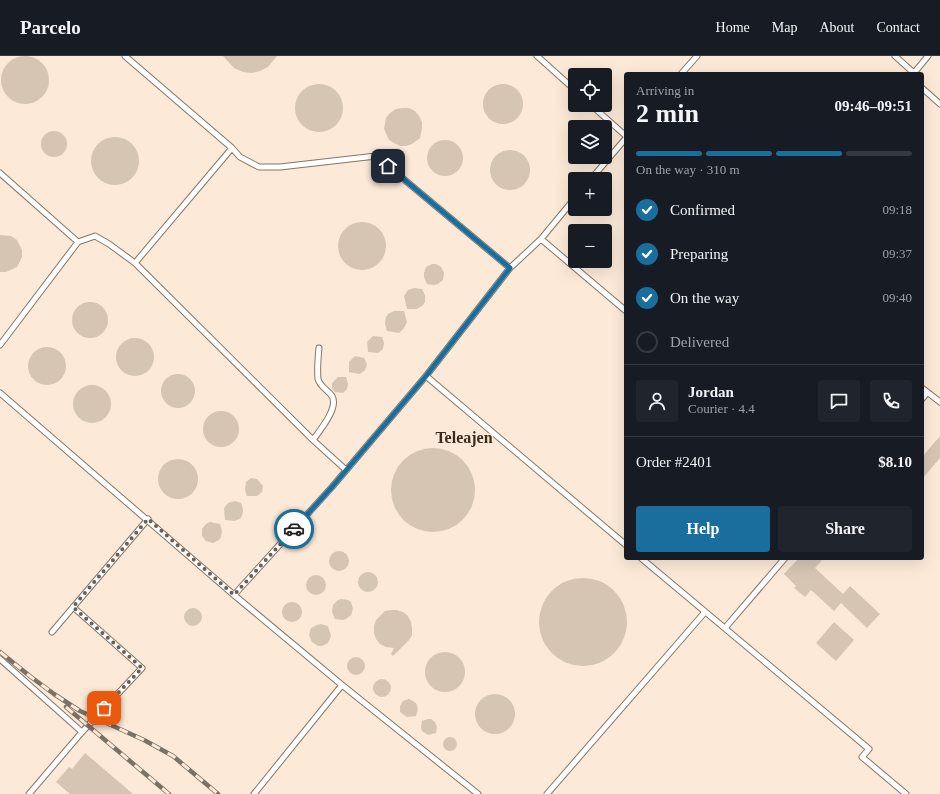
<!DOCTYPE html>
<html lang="en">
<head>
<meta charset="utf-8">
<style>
  body { margin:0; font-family:"Times New Roman",serif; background:#20242c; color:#f1f3f6; height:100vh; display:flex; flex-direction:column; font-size:15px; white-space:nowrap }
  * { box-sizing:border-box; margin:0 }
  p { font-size:13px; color:#9ea1a6 }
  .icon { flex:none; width:22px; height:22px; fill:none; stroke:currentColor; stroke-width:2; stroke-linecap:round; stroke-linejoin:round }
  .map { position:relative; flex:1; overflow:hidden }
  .details { position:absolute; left:624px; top:16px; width:300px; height:488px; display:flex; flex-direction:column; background:#171b24; border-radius:4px; box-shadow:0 4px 16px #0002 }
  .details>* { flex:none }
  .fabs { position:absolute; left:568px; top:12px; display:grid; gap:8px }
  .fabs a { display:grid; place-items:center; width:44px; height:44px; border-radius:4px; background:#171b24; box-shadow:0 4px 16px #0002; font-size:20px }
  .pin { position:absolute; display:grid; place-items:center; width:34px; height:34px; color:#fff; margin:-17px; border-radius:8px; box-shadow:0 2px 6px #0006 }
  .courier { position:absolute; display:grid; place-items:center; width:40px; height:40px; margin:-20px; border:3px solid #1a6e9e; border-radius:50%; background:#fff; color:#222; box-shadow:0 1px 5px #0007 }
  .head em { font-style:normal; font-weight:600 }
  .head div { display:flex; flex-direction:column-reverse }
  .head { display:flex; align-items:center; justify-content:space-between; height:68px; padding:0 12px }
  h1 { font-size:26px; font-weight:600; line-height:30px }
  .bar { display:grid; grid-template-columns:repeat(4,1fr); gap:6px 4px; align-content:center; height:48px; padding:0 12px }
  .bar i { height:5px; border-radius:3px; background:#363941 }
  .bar .current { background:#1a6e9e }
  .bar p { grid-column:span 4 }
  .line { display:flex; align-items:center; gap:10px; padding:0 12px; border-top:1px solid #363941 }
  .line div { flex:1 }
  .round { display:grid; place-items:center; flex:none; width:42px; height:42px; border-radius:4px; background:#20242c }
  ol { padding:0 12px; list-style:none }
  li { display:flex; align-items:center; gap:12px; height:44px }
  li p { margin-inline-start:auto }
  li .icon { padding:4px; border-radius:50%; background:#1a6e9e; color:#fff; stroke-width:4 }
  li:last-child { color:#9ea1a6 }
  li i { width:22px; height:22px; border:2px solid #363941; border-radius:50% }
  .primary-button { display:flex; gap:8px; margin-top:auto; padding:8px 12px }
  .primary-button a { flex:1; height:46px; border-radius:4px; background:#1a6e9e; color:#fff; font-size:16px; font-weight:600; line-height:46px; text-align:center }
  .primary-button a+a { background:#20242c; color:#f1f3f6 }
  header { display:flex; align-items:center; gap:24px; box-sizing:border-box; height:56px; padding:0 20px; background:#171b24; border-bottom:1px solid #363941 }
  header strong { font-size:19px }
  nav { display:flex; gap:22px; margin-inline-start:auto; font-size:14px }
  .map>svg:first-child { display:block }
</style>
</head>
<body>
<header>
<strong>Parcelo</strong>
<nav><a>Home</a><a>Map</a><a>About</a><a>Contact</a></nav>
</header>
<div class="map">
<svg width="940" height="738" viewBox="0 0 940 738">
  <rect width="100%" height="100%" fill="#fce9d7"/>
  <!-- building -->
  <path fill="#d6c5b3" d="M1 24a24 24 0 1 1 48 0a24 24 0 1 1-48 0Z
    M223 0H277L268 11 260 15 252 17 243 16 234 12Z
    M295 52a24 24 0 1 1 48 0a24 24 0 1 1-48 0Z
    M483 48a20 20 0 1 1 40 0a20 20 0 1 1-40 0Z
    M402 52H409L415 55 419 60 422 66V72L420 82 412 88 406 90H400L394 87 389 84 384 73 386 62 390 57 396 53Z
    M41 88a13 13 0 1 1 26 0a13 13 0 1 1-26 0Z
    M91 105a24 24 0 1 1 48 0a24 24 0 1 1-48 0Z
    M427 102a18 18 0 1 1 36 0a18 18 0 1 1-36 0Z
    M490 114a20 20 0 1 1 40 0a20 20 0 1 1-40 0Z
    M338 190a24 24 0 1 1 48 0a24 24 0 1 1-48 0Z
    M0 179 11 180 17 184 22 194V201L17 211 6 216H0Z
    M432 208H436L441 211 444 217 443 224 438 228 434 229 427 228 424 221V217L426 211Z
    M414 232 422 233 425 239V246L423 249 417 253H407L404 240 408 234Z
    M72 264a18 18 0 1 1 36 0a18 18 0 1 1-36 0Z
    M394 255H404L407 266 404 272 399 277 387 275 385 268 386 261 388 258Z
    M373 280 382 281 384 287 383 293 378 297 368 296 367 286Z
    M116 301a19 19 0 1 1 38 0a19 19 0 1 1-38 0Z
    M28 310a19 19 0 1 1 38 0a19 19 0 1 1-38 0Z
    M355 300 364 302 367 308 365 314 360 318 349 316V306Z
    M161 335a17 17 0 1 1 34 0a17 17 0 1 1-34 0Z
    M338 321H346L348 328 347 333 343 337 335 336 332 332V327Z
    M73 348a19 19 0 1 1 38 0a19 19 0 1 1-38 0Z
    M203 373a18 18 0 1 1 36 0a18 18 0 1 1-36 0Z
    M940 380V402L922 423V401Z
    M391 434a42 42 0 1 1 84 0a42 42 0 1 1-84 0Z
    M158 423a20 20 0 1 1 40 0a20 20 0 1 1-40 0Z
    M251 422 257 423 263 430 262 436 257 440H247L245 434 246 426Z
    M235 445 241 447 243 454 242 460 240 463 234 465 225 464 224 452 228 447Z
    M210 466 220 468 222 475 221 481 219 484 213 487 206 485 202 480V473L206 468Z
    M329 505a10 10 0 1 1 20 0a10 10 0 1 1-20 0Z
    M799 502H824L815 512 843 538 850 530 880 558 867 572 841 547 834 555 811 534 805 541 794 532 796 530 784 518Z
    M358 526a10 10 0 1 1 20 0a10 10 0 1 1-20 0Z
    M306 529a10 10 0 1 1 20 0a10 10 0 1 1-20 0Z
    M539 566a44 44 0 1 1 88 0a44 44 0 1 1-88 0Z
    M341 543 348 544 351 546 353 553 351 559 346 563 343 564 335 563 332 556 333 549 338 544Z
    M282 556a10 10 0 1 1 20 0a10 10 0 1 1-20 0Z
    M184 561a9 9 0 1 1 18 0a9 9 0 1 1-18 0Z
    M391 554H397L403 556 408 560 411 566 412 572V579L409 584 393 600 391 598 394 592 386 591 380 588 376 583 374 577V570L376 564 385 555Z
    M834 566 854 584 836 605 816 587Z
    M321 568 328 570 331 580 328 587 322 590H318L312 586 309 579 311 572 317 569Z
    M425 616a20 20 0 1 1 40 0a20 20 0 1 1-40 0Z
    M347 610a9 9 0 1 1 18 0a9 9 0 1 1-18 0Z
    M373 632a9 9 0 1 1 18 0a9 9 0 1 1-18 0Z
    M475 658a20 20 0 1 1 40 0a20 20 0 1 1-40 0Z
    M409 643 416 647 418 653 416 660 407 661 400 656V650L403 645Z
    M428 663H431L435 666 437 671 436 677 428 679 422 675 421 671 422 665Z
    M443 688a7 7 0 1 1 14 0a7 7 0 1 1-14 0Z
    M85 697 133 738H70L56 726 69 711 72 713Z"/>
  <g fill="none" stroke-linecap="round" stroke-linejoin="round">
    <defs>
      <path id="service" d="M125 0 232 92 240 101 259 111H280L376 100 510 212
        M537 0 575 34
        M895 0 915 18
        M914 17 928 0
        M681 18 697 0
        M922 32 940 48
        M591 49 626 80
        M0 117 78 186
        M591 123 626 82
        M541 183 626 255
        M135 207 232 92
        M0 289 78 186 95 180 109 188 135 207 313 384 346 414
        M426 320 626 489
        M922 332 940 346
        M0 337 234 539 342 629 478 738
        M922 343 927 337
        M313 384C320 374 339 352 332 340 328 334 320 331 318 323 317 313 318 302 319 292
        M641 502 869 693 862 701 906 738
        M234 539 332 431 426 320 510 212 541 183 575 142
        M725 572 785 502
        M52 576 148 463
        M0 603 82 676
        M29 738 82 676 142 612 73 551
        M254 738 342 629
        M547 738 705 556"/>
    </defs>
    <!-- service casing -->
    <use href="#service" stroke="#867665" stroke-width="7"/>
    <!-- service -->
    <use href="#service" stroke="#fff" stroke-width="5"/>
    <defs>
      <path id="rail" d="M0 596 31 621
        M27 618 54 638 80 655 144 684 173 700 218 738
        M66 651 169 738"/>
    </defs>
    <!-- rail casing -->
    <use href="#rail" stroke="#7c7165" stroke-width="4.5"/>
    <!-- rail -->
    <use href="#rail" stroke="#fce9d7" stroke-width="3" stroke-dasharray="9" stroke-linecap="butt"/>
  </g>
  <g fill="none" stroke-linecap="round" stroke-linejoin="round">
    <!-- done -->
    <path stroke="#6a5f54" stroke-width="4" stroke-dasharray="0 7.2" d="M104 652 142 612 73 551 148 463 234 539 294 473"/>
    <!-- route -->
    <path stroke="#1a6e9e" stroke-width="5" d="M294 473 332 431 426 320 510 212 388 110"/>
  </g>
  <g text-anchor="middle" stroke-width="3" stroke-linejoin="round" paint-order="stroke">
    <!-- district labels -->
    <g font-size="16" font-weight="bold" fill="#3a2c1d" stroke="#fce9d7">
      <text x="464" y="387">Teleajen</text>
    </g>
  </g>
</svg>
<div class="fabs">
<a><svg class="icon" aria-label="locate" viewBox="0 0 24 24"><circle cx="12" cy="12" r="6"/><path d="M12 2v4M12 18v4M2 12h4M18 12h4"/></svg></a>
<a><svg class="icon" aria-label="layers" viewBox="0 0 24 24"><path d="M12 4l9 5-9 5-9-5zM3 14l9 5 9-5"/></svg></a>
<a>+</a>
<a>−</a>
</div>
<div class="pin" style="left:104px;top:652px;background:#ea580c"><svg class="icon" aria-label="bag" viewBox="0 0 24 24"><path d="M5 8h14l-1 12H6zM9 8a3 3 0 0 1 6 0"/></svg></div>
<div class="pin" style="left:388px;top:110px;background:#1f2937"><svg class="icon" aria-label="home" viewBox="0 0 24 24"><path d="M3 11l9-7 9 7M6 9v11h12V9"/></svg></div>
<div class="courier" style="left:294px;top:473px"><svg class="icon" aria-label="car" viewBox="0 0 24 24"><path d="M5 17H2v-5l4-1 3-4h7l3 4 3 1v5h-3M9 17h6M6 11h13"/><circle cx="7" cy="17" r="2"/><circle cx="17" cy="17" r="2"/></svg></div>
<section class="details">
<div class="head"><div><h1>2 min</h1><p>Arriving in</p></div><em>09:46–09:51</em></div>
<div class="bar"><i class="current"></i><i class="current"></i><i class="current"></i><i></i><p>On the way · 310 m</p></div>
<ol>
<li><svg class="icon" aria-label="check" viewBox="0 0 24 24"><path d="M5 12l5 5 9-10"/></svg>Confirmed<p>09:18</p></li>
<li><svg class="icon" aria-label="check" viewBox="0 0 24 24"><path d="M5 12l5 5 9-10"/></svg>Preparing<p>09:37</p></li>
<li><svg class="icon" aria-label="check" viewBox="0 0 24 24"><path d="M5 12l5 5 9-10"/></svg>On the way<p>09:40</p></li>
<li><i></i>Delivered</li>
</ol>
<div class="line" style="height:72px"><a class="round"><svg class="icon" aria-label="person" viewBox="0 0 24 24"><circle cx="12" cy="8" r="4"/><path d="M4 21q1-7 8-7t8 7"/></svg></a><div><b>Jordan</b><p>Courier · 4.4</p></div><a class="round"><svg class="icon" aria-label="chat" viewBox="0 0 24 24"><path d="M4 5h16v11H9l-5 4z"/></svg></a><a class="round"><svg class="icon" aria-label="phone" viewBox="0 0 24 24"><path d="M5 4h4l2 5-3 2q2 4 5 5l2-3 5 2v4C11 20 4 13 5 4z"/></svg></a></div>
<div class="line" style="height:52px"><div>Order #2401</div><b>$8.10</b></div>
<div class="primary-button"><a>Help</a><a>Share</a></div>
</section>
</div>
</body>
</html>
